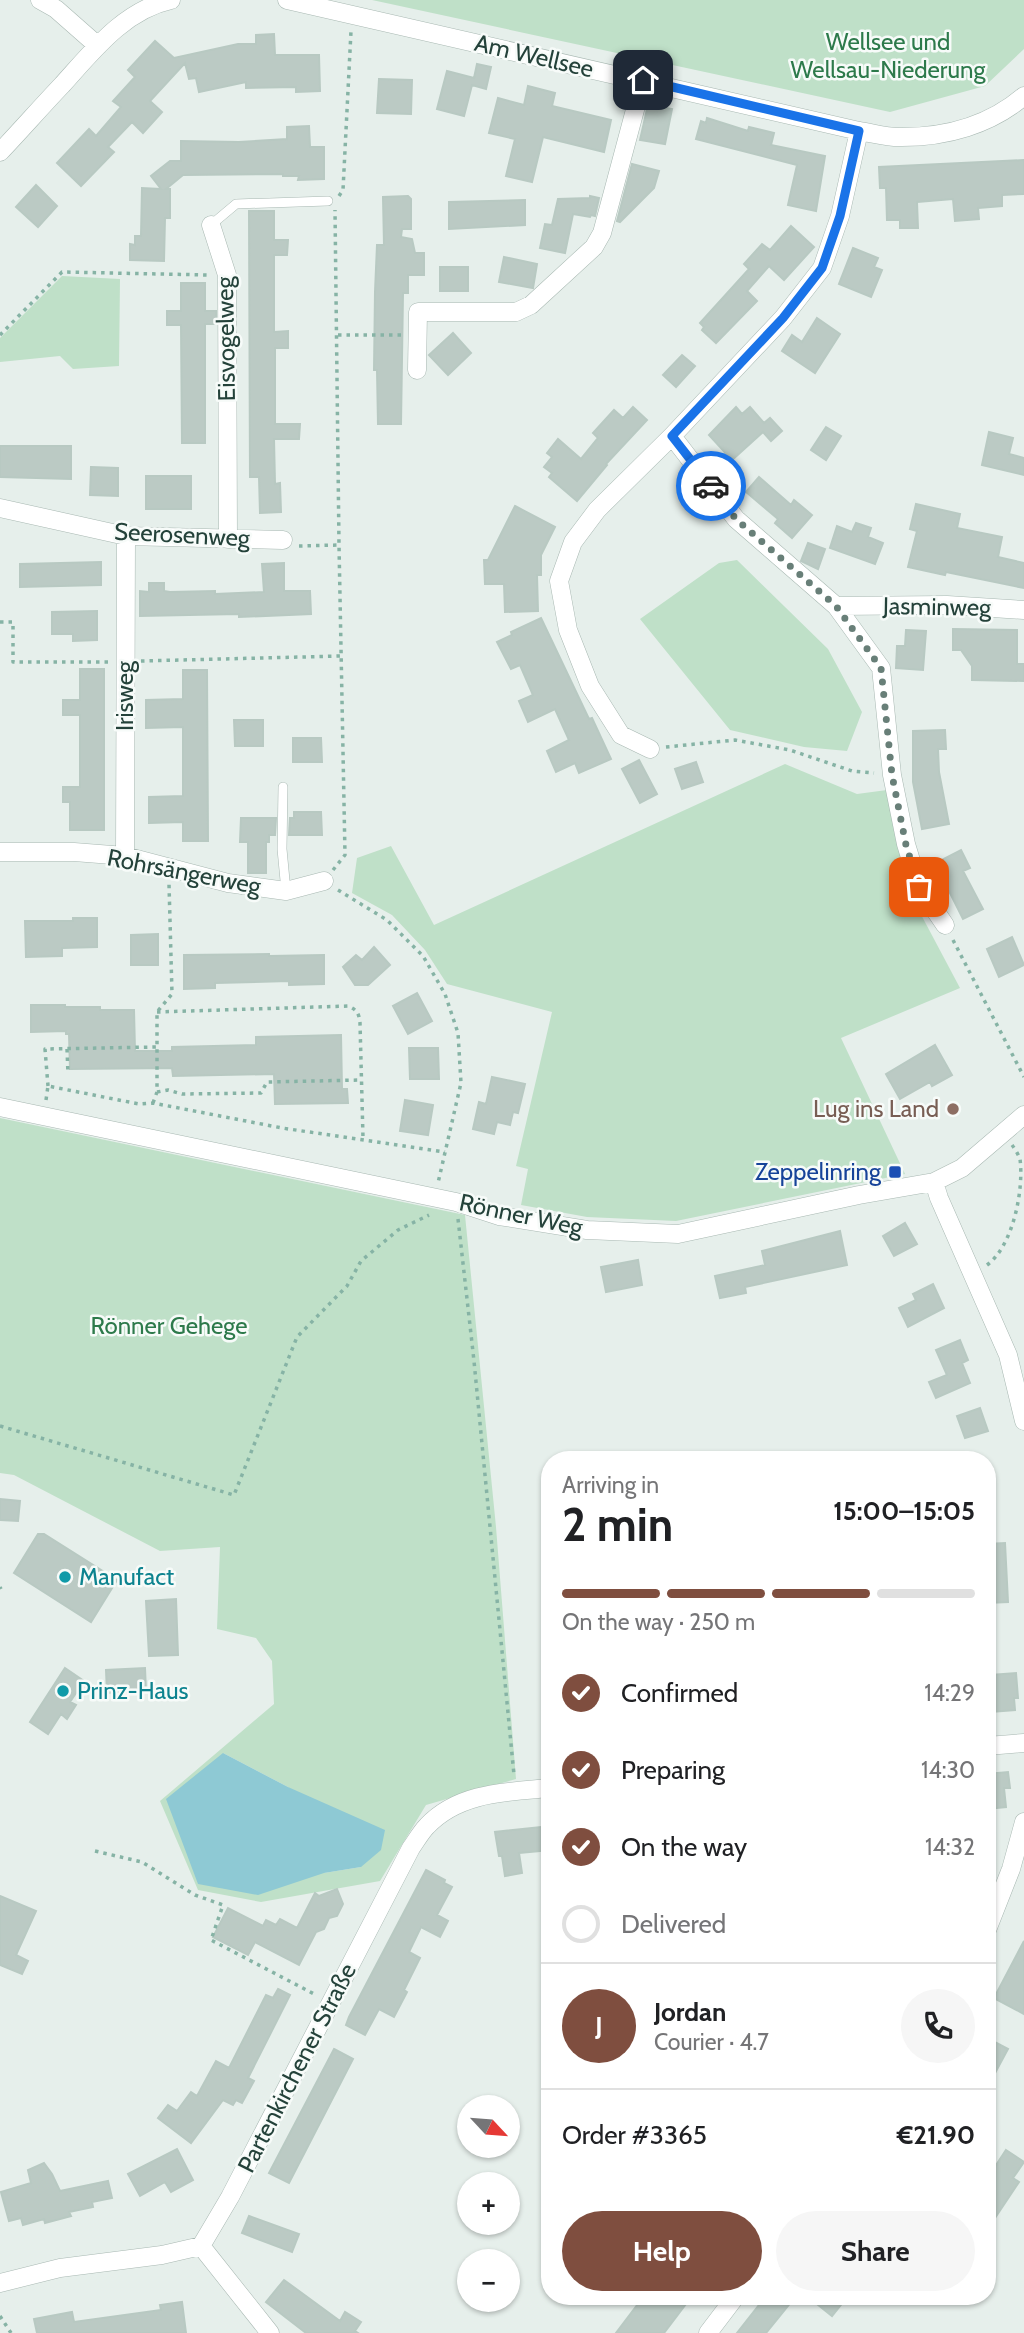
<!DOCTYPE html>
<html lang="en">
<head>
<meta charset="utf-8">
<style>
  body { margin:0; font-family:Cabin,sans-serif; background:#f6f6f6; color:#202124; height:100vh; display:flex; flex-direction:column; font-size:26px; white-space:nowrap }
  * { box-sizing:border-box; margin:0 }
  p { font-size:23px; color:#757577 }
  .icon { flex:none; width:38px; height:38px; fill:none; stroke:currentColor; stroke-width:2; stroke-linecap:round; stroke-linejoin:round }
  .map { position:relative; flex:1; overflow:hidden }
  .sheet { position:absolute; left:541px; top:1451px; width:455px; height:854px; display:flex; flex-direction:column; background:#fff; border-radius:28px; box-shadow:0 2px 5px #0004 }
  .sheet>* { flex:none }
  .needle { width:46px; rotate:116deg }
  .buttons { position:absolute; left:457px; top:2095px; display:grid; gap:14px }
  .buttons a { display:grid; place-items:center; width:63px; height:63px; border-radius:50%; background:#fff; box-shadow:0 2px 5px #0004; font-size:35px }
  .pin { position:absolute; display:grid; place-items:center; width:60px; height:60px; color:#fff; margin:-30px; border-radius:14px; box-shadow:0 4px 10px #0006 }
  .courier { position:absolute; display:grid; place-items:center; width:70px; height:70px; margin:-35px; border:5px solid #1a73e8; border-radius:50%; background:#fff; color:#222; box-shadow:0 2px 9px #0007 }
  .headline em { font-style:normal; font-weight:800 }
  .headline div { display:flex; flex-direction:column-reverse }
  .headline { display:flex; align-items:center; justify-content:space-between; height:119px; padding:0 21px }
  h1 { font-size:46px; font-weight:800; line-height:52px }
  .bar { display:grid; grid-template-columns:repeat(4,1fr); gap:10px 7px; align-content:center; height:84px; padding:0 21px }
  .bar i { height:9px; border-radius:5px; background:#e0e0e0 }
  .bar .on { background:#7f4e3f }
  .bar p { grid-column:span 4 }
  .line { display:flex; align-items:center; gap:18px; padding:0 21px; border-top:2px solid #e0e0e0 }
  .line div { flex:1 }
  .round { display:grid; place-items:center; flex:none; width:74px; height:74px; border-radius:37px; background:#f6f6f6 }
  ol { padding:0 21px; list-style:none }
  li { display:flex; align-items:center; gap:21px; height:77px }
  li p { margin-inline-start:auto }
  li .icon { padding:7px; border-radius:50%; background:#7f4e3f; color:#fff; stroke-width:4 }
  li:last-child { color:#757577 }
  li i { width:38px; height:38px; border:4px solid #e0e0e0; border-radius:50% }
  .button { display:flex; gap:14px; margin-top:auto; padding:14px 21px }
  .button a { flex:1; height:80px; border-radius:42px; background:#7f4e3f; color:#fff; font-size:28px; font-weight:800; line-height:80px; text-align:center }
  .button a+a { background:#f6f6f6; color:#202124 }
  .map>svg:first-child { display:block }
</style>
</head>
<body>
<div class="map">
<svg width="1024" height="2333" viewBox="0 0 1024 2333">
  <rect width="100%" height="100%" fill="#e6efeb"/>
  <!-- green -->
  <path fill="#bfe0c8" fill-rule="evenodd" d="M372 0H1024V49L985 86 890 112Z
    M62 276 120 279 119 366 73 369 60 356 0 362V338Z
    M737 560 828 649 862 712 847 751 804 747 730 730 640 619 719 563Z
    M785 764 857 794 887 790 909 892 960 988 841 1038 905 1174 676 1221 587 1217 521 1205 528 1169 516 1166 552 1012 447 984 425 950 392 915 352 893 357 858 391 846 434 925Z
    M0 1118 465 1215 496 1527 516 1779 426 1805 380 1881 261 1902 198 1890 160 1801 274 1704 272 1661 256 1638 217 1629 220 1547 160 1551 14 1475 0 1473ZM223 1753 288 1787 361 1867 324 1873Z"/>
  <!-- water -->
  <path fill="#8ec9d4" d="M223 1753 288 1787 385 1830 381 1850 361 1867 324 1873 258 1895 198 1884 166 1799Z"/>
  <!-- building -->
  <path fill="#bbcac4" stroke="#b8c9c2" stroke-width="2" d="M274 34 275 55H319L320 91 296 92V87L246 88V82L199 92 196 78 189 79 185 63 150 101 162 112 143 133 132 122 108 147 114 152 81 186 57 163 89 129 96 136 121 107 113 101 135 77 128 70 155 41 174 58 238 44H256V35Z
    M477 64 491 67 486 89 472 85 464 116 437 109 447 71 474 78Z
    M379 79 412 80 411 114 377 113Z
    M528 86 555 93 552 106 611 120 604 152 543 137 532 182 506 176 515 139 489 133 498 98 524 105Z
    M648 105 672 109 665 144 640 140Z
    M707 118 748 131 749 127 774 133 771 145 825 156 816 211 788 205 797 165 696 139 701 121 706 123Z
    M309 126 310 147H324V179L298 180 299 176H283V174L183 175 166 189H170V218H165L164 261 130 260V244L135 245V236H141L142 188 161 189 151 176 170 161H181V141L239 142 287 139V127Z
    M1024 160V194L1002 195V206L978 208 979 219 955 221 953 199 917 202 918 228H900V220H887L886 188H880L879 167Z
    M632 164 659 171 654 188 620 222 617 221Z
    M36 185 57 206 38 227 16 207Z
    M408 196 411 199V229H402L401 237 412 239 415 253H424V275H408V293H403L401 424H378L377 370H374L375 292 377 245H384L383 197Z
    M590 196 599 198 595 216 591 215 590 217 573 214 565 253 540 248 545 224 552 225 558 199 590 198Z
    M525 200V225L449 229V202Z
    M249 211H274V240H288L287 255H274V332L288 331V348H275V424H300L299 439H274L275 484 280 483 281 512 260 513 259 477H250Z
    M791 226 814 247 784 280 769 266 747 291 757 301 716 343 702 330 704 327 700 323 749 269 744 264 762 244 770 250Z
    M853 248 878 258 874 267 882 270 871 297 839 284Z
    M504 257 537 264 533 288 499 282Z
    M440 267H468V291H440Z
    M181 283H205V311H216V324H205V443H182L181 325H167V311H181Z
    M817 318 840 334 815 373 782 351 792 335 802 342Z
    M453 333 471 353 448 375 429 355Z
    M682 355 695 366 676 387 663 375Z
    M633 407 647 420 606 464 607 465 577 501 549 477 552 473 544 467 552 457 547 453 558 439 581 459 598 438 593 433 614 410 623 418Z
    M736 407 742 414 750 407 764 423 770 418 782 431 771 441 763 432 732 460 709 435Z
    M826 427 841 436 826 460 811 450Z
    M989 432 1013 438 1009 454 1024 458V475L982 465Z
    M0 446H71V479L0 477Z
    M91 467 118 468V496L90 495Z
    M146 476H191V509H146Z
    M759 477 791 505 794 500 812 515 792 538 775 523 778 519 746 492Z
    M916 504 960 514 957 528 1002 537 998 557 1024 563V588L946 572 945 575 908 567 917 531 910 529Z
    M515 506 555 527 541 555V575H537L538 611 505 612 504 584H485L484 560H488Z
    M856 523 871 528 868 537 883 543 875 564 830 548 837 526 852 532Z
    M808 543 825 549 818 569 801 561Z
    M101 562V585L20 587V564Z
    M284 563V591H310L311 614 239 617V614L140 616V591L149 592V583H164V591L170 592 215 591V594L264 592 262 564Z
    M97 611V640L73 641V634H52V612Z
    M541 618 589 719 592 718 611 759 579 773 575 763 556 772 547 751 569 740 555 709 528 722 519 701 533 695 520 665 511 669 497 642 512 635 511 632Z
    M953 629 1017 630V664H1024V681L972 680V666L961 650H953Z
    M906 630 926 631 923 670 896 668 897 646H905Z
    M80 669H104V830H70V802H63V787H80V715H63V700H80Z
    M183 670H207L208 841H183V822L149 823V797L183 796V727L146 728V700L183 699Z
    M234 720H263V746H235Z
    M945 730 946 749H938L939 772 949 824 922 829 913 782V731Z
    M293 738H321L322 762H293Z
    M639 760 657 794 640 803 622 769Z
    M696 762 703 782 682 789 675 769Z
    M294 812H321L322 835H289L290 818H294Z
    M241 818H276L275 835H269V842H266V873H248V842H240Z
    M961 850 970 868 963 871 983 909 963 919 944 881 941 883 932 865Z
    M73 918H97V947L62 948V956L26 957 25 921H73Z
    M158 934V965H131V935Z
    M1012 937 1024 965 999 977 987 949Z
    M374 947 390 965 368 985H355L343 967 356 955 362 960Z
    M269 954V956L324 955V984L289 985V981L215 983V988L184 989V955Z
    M417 993 432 1021 408 1034 393 1006Z
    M31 1005H65V1007H100V1010H134L135 1051H172V1047L256 1045V1037L341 1035 342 1089H347L348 1103 275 1104 274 1074 173 1076 172 1068 70 1069 69 1034H66V1031L31 1032Z
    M935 1045 952 1075 932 1086 930 1082 900 1099 886 1074Z
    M409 1048H438L439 1079H410Z
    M492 1077 525 1084 518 1113 513 1112 510 1125 497 1122 494 1134 473 1129 479 1102 486 1104Z
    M405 1100 433 1105 428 1135 400 1131Z
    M905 1223 917 1244 894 1256 883 1236Z
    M840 1231 847 1265 745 1287 746 1293 720 1298 715 1276 765 1265 762 1251Z
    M638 1260 642 1285 606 1292 601 1267Z
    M933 1284 944 1308 908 1327 899 1308 916 1300 913 1294Z
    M960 1340 968 1360 962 1363 970 1383 936 1398 929 1382 947 1375 936 1350Z
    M980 1408 988 1431 965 1438 957 1416Z
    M0 1499 20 1501 18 1521 0 1520Z
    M38 1534H44L117 1580 91 1622 14 1573Z
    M1005 1543 1008 1602 987 1603V1544Z
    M176 1599 178 1655 149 1656 146 1601Z
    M65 1668 84 1681 70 1702 76 1705 67 1719 61 1714 48 1734 30 1722Z
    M145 1668 146 1691 107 1693 106 1670Z
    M1016 1673 1018 1698H1014L1015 1710 991 1712V1707H987V1689H993L991 1675Z
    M1008 1772 1010 1788H1004L1006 1807 987 1809V1774Z
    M550 1826V1850L519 1853 522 1873 505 1876 502 1856H499L495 1832Z
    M426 1870 445 1880 444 1883 452 1887 437 1915 448 1921 440 1937 421 1927 409 1952 420 1958 404 1990 407 1992 394 2017 379 2009 365 2035 346 2025 349 2017Z
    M337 1889 343 1904 337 1916 329 1918 324 1929 316 1932 299 1965 255 1942 248 1955 213 1937 228 1908 263 1926 266 1920 276 1925 280 1919 297 1928 315 1893 319 1896Z
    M0 1896 36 1911 16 1955 28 1961 22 1974 0 1965Z
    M1024 1941V2014L994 1998Z
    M278 1989 290 1995 248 2078 254 2081 242 2103 236 2100 233 2105 223 2100 191 2143 158 2118 168 2105 177 2111 191 2092 197 2096 216 2061 229 2068 266 1995 273 1998Z
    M987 2038 1008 2049 987 2088Z
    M334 2049 353 2059 289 2183 269 2173Z
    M177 2149 193 2180 171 2192 165 2182 140 2196 128 2174Z
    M1006 2150 1024 2162 1013 2178 1019 2182 987 2230V2179Z
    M44 2163 52 2174 60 2191 108 2181 112 2198 92 2202 93 2207 69 2212 71 2216 45 2223 44 2219 23 2225 21 2218 9 2221 1 2192 31 2183 28 2170Z
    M249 2216 299 2234 292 2252 242 2233Z
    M284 2280 340 2321 345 2312 361 2322 355 2331 358 2333H306L266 2302Z
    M644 2296H692L664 2333H616Z
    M766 2296H796L766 2333H737Z
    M807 2296H848L832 2316Z
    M182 2302 186 2333H37L34 2319 72 2312 74 2322 161 2310 160 2305Z"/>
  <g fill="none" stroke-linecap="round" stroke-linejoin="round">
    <defs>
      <path id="lane" d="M211 225 236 204 328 201
        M283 787 282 849 286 891"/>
      <path id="street" d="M40 0 56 9 98 46
        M287 0 859 131C873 133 888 138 902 137 946 137 990 125 1024 96
        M0 152C21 130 41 107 62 85 92 52 124 10 171 0
        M211 225 227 275 228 539
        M417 370 418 312H516L531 305 594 247 602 233 643 80
        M672 436 736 519 836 606 947 605 1024 610
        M0 508 126 536 283 540
        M836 606 881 668 892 775 906 844 919 887 945 925
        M650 749 621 735 590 686 568 630 559 581 573 542 597 510 672 436 783 318 822 268 840 216 859 131
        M0 852H74L125 856 228 883 286 891 324 881
        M125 856 126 536
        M0 1107 456 1202 499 1216 587 1230 678 1234 859 1195 934 1182 962 1168 1024 1115
        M934 1182 939 1198 1008 1355 1024 1421
        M987 1746 1024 1743
        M987 1930 1011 1869 1024 1822
        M201 2246 270 2333
        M0 2283 60 2268 162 2255 201 2246 230 2197 411 1848C416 1841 421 1832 427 1826 459 1792 507 1792 550 1788
        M708 2333 736 2296"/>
    </defs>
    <!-- lane casing -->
    <use href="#lane" stroke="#a8b8b2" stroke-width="10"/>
    <!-- street casing -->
    <use href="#street" stroke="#a8b8b2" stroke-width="19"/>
    <!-- path -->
    <path stroke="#86b3a5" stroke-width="3.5" stroke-dasharray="3.5 5" stroke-linecap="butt" d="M339 196 343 190 351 31
      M0 335 62 272 209 275
      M338 335H401
      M299 546 339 545
      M0 622H13V662H109
      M141 661 341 656
      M666 747 735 740 790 750 852 771 874 773
      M333 870 345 855 339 545 335 210
      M338 890 387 920 423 956 445 994 458 1033 461 1083 438 1183
      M953 940 1024 1077
      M157 1012 348 1006C357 1010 359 1013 360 1023L363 1138
      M67 1049 68 1074
      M48 1086 45 1049 156 1047
      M157 1092 168 1090 182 1094 261 1093 267 1082 361 1080
      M46 1100 48 1086 139 1104 153 1103 282 1128 445 1152
      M153 1103 157 1092V1012L172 994 169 884
      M458 1219 474 1361 514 1775
      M987 1265C1013 1246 1024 1190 1020 1159 1018 1154 1015 1149 1012 1145
      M0 1426 234 1495 297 1337 347 1286 361 1261 398 1230 429 1215
      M0 1587 1 1589
      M95 1851 142 1862 195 1895 223 1905 211 1940 316 1995
      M0 2316 11 2333"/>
    <!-- lane -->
    <use href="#lane" stroke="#fff" stroke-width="9"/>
    <!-- street -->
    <use href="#street" stroke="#fff" stroke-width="18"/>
  </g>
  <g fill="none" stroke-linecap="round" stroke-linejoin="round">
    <!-- done -->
    <path stroke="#687f78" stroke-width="7" stroke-dasharray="0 12.6" d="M711 486 736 519 836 606 881 668 892 775 906 845 919 887"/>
    <!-- route -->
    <path stroke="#1a73e8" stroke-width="9" d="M643 80 859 131 840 216 822 268 783 318 672 436 711 486"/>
  </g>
  <!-- markers -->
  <circle fill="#8d6e63" stroke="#f7fbf9" stroke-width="2.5" cx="953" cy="1109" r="7"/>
  <rect fill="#1a4fb4" stroke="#f7fbf9" stroke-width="2.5" x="888" y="1165" width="14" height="14" rx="3.5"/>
  <g fill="#0f9aa8" stroke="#f7fbf9" stroke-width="2.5">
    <circle cx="65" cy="1577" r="7"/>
    <circle cx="63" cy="1691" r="7"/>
  </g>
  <g text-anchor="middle" stroke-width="5" stroke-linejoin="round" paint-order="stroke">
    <!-- park labels -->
    <g font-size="24" fill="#2d7a4b" stroke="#f7fbf9">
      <text x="888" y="50">Wellsee und<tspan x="888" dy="28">Wellsau-Niederung</tspan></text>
      <text x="169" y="1334">Rönner Gehege</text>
    </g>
    <!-- street labels -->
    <g font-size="24" fill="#24423a" stroke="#f7fbf9">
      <text transform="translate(534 56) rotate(13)" y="8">Am Wellsee</text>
      <text transform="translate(226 339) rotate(-91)" y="8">Eisvogelweg</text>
      <text transform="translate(182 535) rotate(3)" y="8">Seerosenweg</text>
      <text transform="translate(937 607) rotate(1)" y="8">Jasminweg</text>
      <text transform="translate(125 696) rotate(-90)" y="8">Irisweg</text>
      <text transform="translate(184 872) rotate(11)" y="8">Rohrsängerweg</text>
      <text transform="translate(521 1215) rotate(12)" y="8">Rönner Weg</text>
      <text transform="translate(297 2068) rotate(-63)" y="8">Partenkirchener Straße</text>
    </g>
    <!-- education labels -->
    <g font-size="24" fill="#785e54" stroke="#f7fbf9" text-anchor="end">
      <text x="939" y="1117">Lug ins Land</text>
    </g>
    <!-- transit labels -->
    <g font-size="24" fill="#164399" stroke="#f7fbf9" text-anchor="end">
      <text x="881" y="1180">Zeppelinring</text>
    </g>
    <!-- culture labels -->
    <g font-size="24" fill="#0d838f" stroke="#f7fbf9" text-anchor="start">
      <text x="79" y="1585">Manufact</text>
      <text x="77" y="1699">Prinz-Haus</text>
    </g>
  </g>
</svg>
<div class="buttons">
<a><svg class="needle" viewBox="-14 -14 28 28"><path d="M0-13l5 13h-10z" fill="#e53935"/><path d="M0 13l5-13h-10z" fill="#757577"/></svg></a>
<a>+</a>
<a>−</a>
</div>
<div class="pin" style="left:919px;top:887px;background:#ea580c"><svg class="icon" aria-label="bag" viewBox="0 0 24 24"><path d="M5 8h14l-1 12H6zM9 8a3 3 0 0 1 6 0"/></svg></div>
<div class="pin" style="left:643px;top:80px;background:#1f2937"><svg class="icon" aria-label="home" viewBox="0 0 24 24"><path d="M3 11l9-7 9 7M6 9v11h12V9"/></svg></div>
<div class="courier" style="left:711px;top:486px"><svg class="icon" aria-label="car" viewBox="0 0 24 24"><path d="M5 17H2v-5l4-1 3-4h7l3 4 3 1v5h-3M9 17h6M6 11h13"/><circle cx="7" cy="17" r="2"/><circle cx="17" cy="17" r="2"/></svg></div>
<section class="sheet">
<div class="headline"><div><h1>2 min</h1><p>Arriving in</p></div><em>15:00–15:05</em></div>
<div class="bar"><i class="on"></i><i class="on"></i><i class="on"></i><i></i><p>On the way · 250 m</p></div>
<ol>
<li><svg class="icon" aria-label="check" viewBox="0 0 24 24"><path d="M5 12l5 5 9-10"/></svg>Confirmed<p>14:29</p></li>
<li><svg class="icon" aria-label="check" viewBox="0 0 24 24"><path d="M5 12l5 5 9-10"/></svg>Preparing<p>14:30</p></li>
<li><svg class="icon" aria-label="check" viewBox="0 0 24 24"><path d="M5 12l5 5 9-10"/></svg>On the way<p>14:32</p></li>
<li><i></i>Delivered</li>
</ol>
<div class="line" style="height:126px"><b class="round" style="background:#7f4e3f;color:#fff">J</b><div><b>Jordan</b><p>Courier · 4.7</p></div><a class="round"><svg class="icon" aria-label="phone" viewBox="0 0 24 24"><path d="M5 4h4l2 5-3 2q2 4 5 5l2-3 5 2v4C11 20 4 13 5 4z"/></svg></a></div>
<div class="line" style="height:91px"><div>Order #3365</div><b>€21.90</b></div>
<div class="button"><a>Help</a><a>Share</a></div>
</section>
</div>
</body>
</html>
